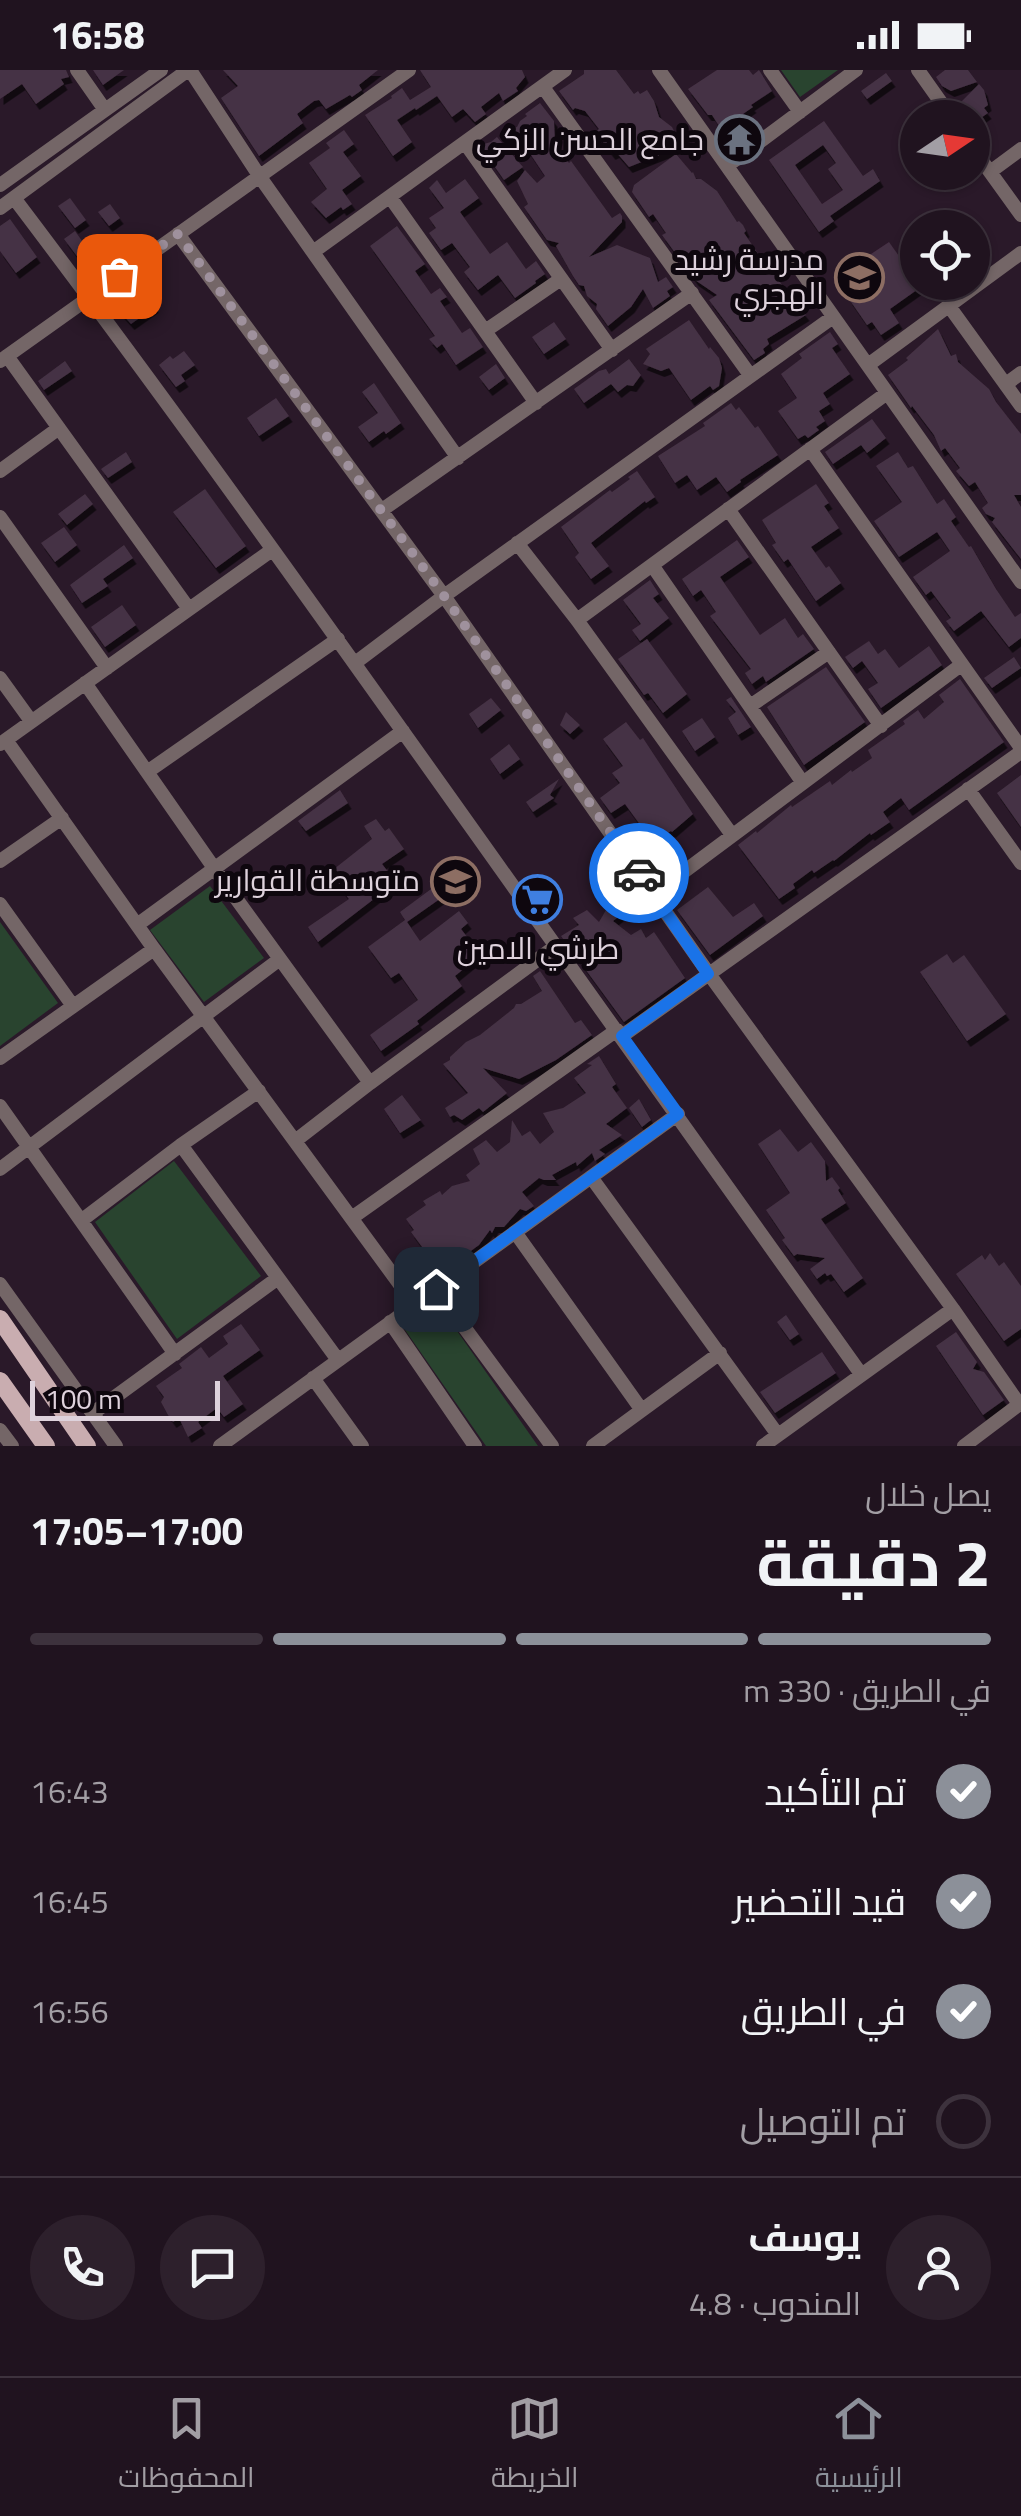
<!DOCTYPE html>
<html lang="ar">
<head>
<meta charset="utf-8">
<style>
  body { margin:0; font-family:"Titillium Web",Cairo,sans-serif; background:#2d202c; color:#f1f3f6; direction:rtl; height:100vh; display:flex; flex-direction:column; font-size:38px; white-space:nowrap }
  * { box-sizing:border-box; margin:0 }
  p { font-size:32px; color:#a29ea4 }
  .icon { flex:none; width:55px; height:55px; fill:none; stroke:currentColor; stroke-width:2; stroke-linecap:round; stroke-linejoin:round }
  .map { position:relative; height:1376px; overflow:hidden; direction:ltr }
  .details { display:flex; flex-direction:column; background:#20131f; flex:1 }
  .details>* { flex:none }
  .needle { width:65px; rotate:77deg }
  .buttons { position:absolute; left:900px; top:30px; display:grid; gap:20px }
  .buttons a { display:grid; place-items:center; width:90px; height:90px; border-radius:50%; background:#20131f; box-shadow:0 2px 8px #0004,0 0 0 2px #3d323d; font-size:50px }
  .scale { position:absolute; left:30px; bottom:25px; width:190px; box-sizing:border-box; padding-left:10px; border:5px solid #ded2dc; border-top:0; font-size:28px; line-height:35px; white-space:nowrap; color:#ded2dc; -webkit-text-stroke:8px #0e070e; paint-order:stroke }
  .pin { position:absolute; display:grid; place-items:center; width:85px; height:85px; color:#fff; margin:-42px; border-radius:20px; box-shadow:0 5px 15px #0006 }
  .courier { position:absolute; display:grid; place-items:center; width:100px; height:100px; margin:-50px; border:8px solid #1a73e8; border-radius:50%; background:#fff; color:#222; box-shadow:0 2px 12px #0007 }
  .summary em { font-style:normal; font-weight:700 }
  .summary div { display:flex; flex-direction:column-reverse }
  .summary { display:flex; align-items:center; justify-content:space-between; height:170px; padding:0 30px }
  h1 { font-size:65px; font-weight:700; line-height:75px }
  .bar { display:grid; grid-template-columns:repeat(4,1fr); gap:15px 10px; align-content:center; height:120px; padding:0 30px }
  .bar i { height:12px; border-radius:8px; background:#3d323d }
  .bar .current { background:#8c9099 }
  .bar p { grid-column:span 4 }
  .line { display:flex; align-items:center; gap:25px; padding:0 30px; border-top:2px solid #3d323d }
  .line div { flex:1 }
  .round { display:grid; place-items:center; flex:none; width:105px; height:105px; border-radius:52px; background:#2d202c }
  ol { padding:0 30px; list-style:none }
  li { display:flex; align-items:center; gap:30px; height:110px }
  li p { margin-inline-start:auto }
  li .icon { padding:10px; border-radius:50%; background:#8c9099; color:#fff; stroke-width:4 }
  li:last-child { color:#a29ea4 }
  li i { width:55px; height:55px; border:5px solid #3d323d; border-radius:50% }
  .status { display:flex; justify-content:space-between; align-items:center; height:70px; padding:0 50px; background:#20131f; direction:ltr }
  .status svg { height:28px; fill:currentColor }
  .menu { display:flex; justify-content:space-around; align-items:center; height:140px; border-top:2px solid #3d323d; background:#20131f; font-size:28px; color:#a29ea4 }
  .menu a { display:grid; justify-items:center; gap:5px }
  .menu .current { color:#8c9099 }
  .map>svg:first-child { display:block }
</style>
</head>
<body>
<div class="status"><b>16:58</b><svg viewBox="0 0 49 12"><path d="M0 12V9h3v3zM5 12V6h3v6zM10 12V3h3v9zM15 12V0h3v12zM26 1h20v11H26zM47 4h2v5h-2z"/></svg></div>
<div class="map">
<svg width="1021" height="1376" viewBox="0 0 1021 1376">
  <defs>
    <filter id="shadow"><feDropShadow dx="3.5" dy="6" stdDeviation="0" flood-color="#0009"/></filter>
  </defs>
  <rect width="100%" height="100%" fill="#2a1929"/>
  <!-- green -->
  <path fill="#29442f" d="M781 0H838L800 27Z
    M210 816 264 888 204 932 150 860Z
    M0 852 58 933 0 976Z
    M174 1091 261 1206 177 1269 95 1152Z
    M436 1231 538 1376H486L403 1257Z"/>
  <!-- building -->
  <path fill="#453244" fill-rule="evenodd" filter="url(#shadow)" d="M0 0H66L69 7 61 9 64 14 36 34 22 14 0 29Z
    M93 0H124L103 15Z
    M223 0H378L359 15 362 20 352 27 350 25 326 39 319 30 314 31 297 44 303 53 259 86 221 28 238 16Z
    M420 0H522L525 7 516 18 518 21 503 31 499 23 481 37 486 44 475 52 463 39 452 47 437 26 416 40 415 38 397 50 412 72 393 86 365 45 392 28 391 26 402 18 410 30 431 17Z
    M584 0H616L634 24 638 21 640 24 647 20 654 31 659 47 672 57 676 65 671 68 677 78 629 97 616 82 612 84 595 62 599 59 585 41 575 38 573 40 559 21 584 4Z
    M717 0H749L753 5 759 0 772 21 751 35 753 37 743 44 754 63 729 81 716 63 721 59 712 45H708L688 19Z
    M945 0H968L977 12 951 21 942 16 936 7Z
    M886 3 892 11 867 29 861 21Z
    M979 14 984 20 988 35 984 38 988 43 972 54V48L959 34Z
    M540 33 554 51 555 74 569 93 571 91 612 148 620 143 622 146V152L589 187 617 175 650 188 658 212 666 207 673 217 667 221 670 226 653 238 643 219 631 237 608 256 596 239 597 234 587 226 584 216 579 215 573 206 556 176 559 173 547 170 524 137 528 134 517 111 525 100 537 113 545 106 513 58 517 57 520 51 527 46 525 44Z
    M824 51 863 106 873 99 880 111 830 146 834 151 819 162 769 90ZM823 75 836 93 828 99 843 120 822 134 795 95Z
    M344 60 354 74 343 82 361 106 342 120 352 134 343 140 341 137 326 148 311 132 327 119 309 93 330 78 326 73Z
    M497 67 523 97 504 110 488 87 489 85 480 75 491 72Z
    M676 84 692 103 693 102 696 109H701L717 121 737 152 739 151 743 155 746 161 744 163 766 195 771 185 780 199 776 207 806 245 767 269 769 274 763 279 765 283 754 290 709 230 717 225 695 210 662 165 666 163 653 144 649 147 632 122 634 115Z
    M465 109 479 128 460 142 490 184 507 172 526 199 536 191 545 204 535 211 536 213 515 228 498 205 478 220 464 202 470 197 452 173 441 180 429 163 436 158 429 148 444 138 429 118 437 110 446 123Z
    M70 128 86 150 75 158 58 136Z
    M110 134 120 148 109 156 98 142Z
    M10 149 37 187 16 203 0 181V156Z
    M397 156 425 194 415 201 431 224 440 218 447 227 440 231 462 263 470 258 483 277 456 295 442 274 437 278 429 269 435 266 370 176Z
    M75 161 102 199 92 206 64 169Z
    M889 172 921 217 890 239 899 253 881 265 872 252 867 255 849 229 870 214 856 194Z
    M148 225 155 237 131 254 121 243Z
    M689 250 709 279 710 277 719 288 722 298 719 316 713 320 710 316 691 330 669 298 661 301 643 294 650 284 646 279Z
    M554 252 566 269 544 284 532 267Z
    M938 259 951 286 956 284 958 292 989 319 996 332 1021 364V425H1014L1021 437V489L992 452 995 448 986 444 982 438 988 433 975 412 969 416 956 401 960 398 945 378 941 381 934 365 912 336 911 338 888 305 908 290 906 288Z
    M830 262 838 274 832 278 850 304 823 323 830 334 819 341 825 351 816 357 819 360 808 368 805 365 798 369 778 341 797 328 781 304 802 288 799 284Z
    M184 281 195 295 181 305 185 311 176 317 159 295 170 286 173 289Z
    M629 289 641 305 633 316 627 315 618 322 611 314 584 333 574 319 599 301 606 299 609 304Z
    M65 291 72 301 44 320 38 311Z
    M496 294 505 308 489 320 479 307Z
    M374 313 401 353 386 364 384 361 369 372 358 357 378 343 362 322Z
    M276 328 289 346 259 366 247 348Z
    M731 333 736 340 739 337 755 358 758 356 778 385 740 410 741 412 727 422 716 407 697 420 687 405 675 413 658 386 705 356 703 353Z
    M872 349 886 368 867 383 861 375 833 394 825 382Z
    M126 382 132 392 108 408 101 399Z
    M898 382 908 398 913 396 937 434 944 429 956 447 951 451 969 477 971 476 996 519 1015 547 1021 543V568L1009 577 981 541 954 561 946 551 951 548 931 521 926 525 913 507 950 481 937 462 899 487 874 451 902 432 876 396Z
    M637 401 655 427 646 433 645 431 591 473 609 496 591 509 575 487 579 483 561 457 610 420 612 422 630 409 628 407Z
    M816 414 829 433 824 436 839 458 811 477 826 498 829 496 841 513 816 531 788 489 784 492 772 475 776 473 762 450Z
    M205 419 246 476 216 498 173 442Z
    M85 424 93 434 67 455 58 444Z
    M64 457 77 475 55 492 41 473Z
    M737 470 749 487 720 507 760 565 785 548 798 568 803 564 814 579 766 612 763 606 752 614 745 603 751 599 710 546 716 542 701 520 693 526 682 509Z
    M124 475 133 488 103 509 108 516 82 533 70 515Z
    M650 510 659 524 653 528 669 548 640 571 632 560 641 554 623 530Z
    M122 535 136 555 105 577 91 557Z
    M647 569 687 624 663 643 648 623 644 625 618 589Z
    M869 571 878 584 885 579 899 598 929 576 942 595 881 638 868 619 878 613 862 591 853 598 845 587Z
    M1014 587 1021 598 992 618 984 608Z
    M826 597 865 652 804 695 767 637Z
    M960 609 1004 672 909 740 901 728 883 742 890 752 871 765 870 763 834 791 833 790 814 803 812 800 793 814 795 818 779 829 738 775 756 761 757 763 791 735 792 737 830 711 832 715 851 700 852 702 872 688 868 680 905 654 903 651 918 640 924 649 944 632 939 625Z
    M731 627 751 657 738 665 728 648 736 642 726 630Z
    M491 628 501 640 478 658 469 644Z
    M566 642 580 655 570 664 560 655Z
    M702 648 715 667 695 681 682 661Z
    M626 652 640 670 643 668 693 744 672 762 671 761 648 776 637 759 641 756 625 734 611 743 600 728 620 713 612 703 623 696 603 669Z
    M509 674 520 689 500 704 490 689Z
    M1021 705V757L997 723Z
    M559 709 550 725 554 728 533 742 526 732Z
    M340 720 348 733 306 761 298 751Z
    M376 749 385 761 389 758 404 779 382 794 396 812 318 872 308 857 349 829 329 803 372 769 364 756Z
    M446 808 454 819 407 852 420 871 459 841 468 853 461 859 481 885 455 906 462 916 417 951 419 954 381 981 370 965 418 930 399 903 391 908 368 877 405 850 400 842Z
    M708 817 733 847 754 833 763 846 710 885 677 840Z
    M621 833 626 841 613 851 631 865 641 859 646 868 654 862 685 908 624 952 561 866 579 855 573 848 587 840 599 852 606 840 609 842Z
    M947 884 953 893 964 885 1006 944 967 971 920 902Z
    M540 901 575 953 581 950 592 965 556 990 519 1009 483 998 507 1023 483 1042 479 1038 462 1050 454 1045 450 1047 445 1038 468 1023 443 994 450 990V987L466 972 480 965 514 938 516 934H521L542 921 533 906Z
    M599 986 616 1014 612 1017 627 1038 606 1054 622 1065 599 1080 605 1084 595 1091 592 1083 577 1096 576 1092 552 1105 556 1110H544L539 1108 522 1122 534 1136 526 1141 520 1139 504 1157H495L492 1163 490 1160 479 1175 441 1203 434 1191 433 1182 425 1181 411 1162 414 1160 406 1149 426 1135 423 1131 440 1121 442 1125 452 1116 470 1111 466 1105 480 1094 473 1079 486 1070 497 1082 510 1072 512 1050 522 1066 530 1061 540 1074 554 1062 543 1043 563 1038 586 1023 574 1008 592 995 587 994Z
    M402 1025 421 1050 400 1063 384 1039Z
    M639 1029 651 1050 642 1057 629 1038Z
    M780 1059 798 1082 811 1072 825 1091 826 1111 832 1107 840 1118 838 1120 846 1133 821 1149 863 1208 844 1222 831 1204 827 1206 825 1203 817 1209 810 1199 825 1188 797 1184 794 1186 782 1170 785 1168 766 1140 790 1123 758 1074Z
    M990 1183 999 1196 1004 1192 1021 1216V1259L1004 1271 956 1204 982 1185 985 1190Z
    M786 1245 799 1264 790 1270 777 1252Z
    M241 1254 260 1280 223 1306 243 1334 224 1347 217 1338 198 1352 202 1358 188 1367 179 1348 173 1352 168 1345 161 1332 164 1327 156 1316 182 1298 179 1294 201 1277 209 1288 228 1274 223 1266Z
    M956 1262 977 1292 973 1299 984 1302 1004 1330 983 1345 936 1276Z
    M822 1282 836 1303 775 1343 760 1322Z"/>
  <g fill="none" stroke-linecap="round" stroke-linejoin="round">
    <!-- minor -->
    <path stroke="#746667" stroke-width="14" d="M77 0 105 40
      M190 0 260 107 458 388
      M659 0 1021 512
      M770 0 800 42
      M918 0 952 48
      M543 17 750 305
      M465 73 612 280
      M972 77 1021 145
      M727 96 856 0
      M990 102 1021 79
      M0 115 161 0
      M390 127 536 333
      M14 128C186 355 350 587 515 819 630 981 747 1142 861 1304
      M0 138 188 0
      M178 164 444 526 709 904 953 1239 1019 1334
      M313 182 565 0
      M949 236 1021 336
      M485 261 561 209
      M7 286 189 539
      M0 291 409 0
      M868 295 1021 183
      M1006 314 1021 303
      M810 379 1021 678
      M0 401 59 358
      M728 439 881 656
      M382 440 692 223
      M0 447 107 598
      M517 473 577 550 732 765
      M652 495 803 713
      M577 550 887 323
      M355 593 444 526 833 247
      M0 608 31 651
      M85 613 214 798 370 1013
      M750 636 829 582
      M6 670 137 855
      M0 674 272 480
      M147 702 338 569
      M968 719 1021 793
      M0 791 62 748
      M654 824 961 595
      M0 834 73 936
      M154 879 415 1235
      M622 966 1021 682
      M0 988 154 879 137 855 403 661
      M0 1036 175 1284
      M295 1071 370 1013 556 876
      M181 1075 338 1290
      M0 1099 280 889
      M591 1107 778 1365
      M353 1147 617 960
      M82 1150 181 1075 259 1021
      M515 1162 641 1339
      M0 1214 116 1376
      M436 1219 552 1376
      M390 1252 475 1376
      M313 1308 362 1376
      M93 1343 278 1208
      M0 1360 12 1376
      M220 1376 678 1044
      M593 1376 720 1283
      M763 1376 953 1239
      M964 1376 1021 1333"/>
    <!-- major -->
    <path stroke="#c9adb0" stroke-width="18" d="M0 1249 87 1376
      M0 1311 46 1376"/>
  </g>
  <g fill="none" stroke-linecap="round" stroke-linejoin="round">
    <!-- done -->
    <path stroke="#9f919d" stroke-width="10" stroke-dasharray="0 18" d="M119 206 178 164 444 526 639 803"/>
    <!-- route -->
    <path stroke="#1a73e8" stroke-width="12" d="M436 1219 678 1044 622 966 708 904 639 803"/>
  </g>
  <!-- icons -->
  <defs>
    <symbol id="temple-ring" viewBox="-11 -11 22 22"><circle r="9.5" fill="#0e070e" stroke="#6b7280" stroke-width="1.5"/><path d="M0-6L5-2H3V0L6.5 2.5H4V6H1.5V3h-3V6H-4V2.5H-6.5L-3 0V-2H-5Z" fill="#6b7280"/></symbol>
    <symbol id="school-ring" viewBox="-11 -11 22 22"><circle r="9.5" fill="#0e070e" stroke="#8d6e63" stroke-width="1.5"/><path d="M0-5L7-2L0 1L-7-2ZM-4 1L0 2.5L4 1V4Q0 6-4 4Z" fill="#8d6e63"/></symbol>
    <symbol id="supermarket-ring" viewBox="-11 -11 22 22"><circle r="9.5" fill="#0e070e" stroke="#3f7fe0" stroke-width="1.5"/><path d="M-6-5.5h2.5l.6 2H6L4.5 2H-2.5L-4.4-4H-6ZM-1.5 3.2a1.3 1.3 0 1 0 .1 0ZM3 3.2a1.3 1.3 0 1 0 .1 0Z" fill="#3f7fe0"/></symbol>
  </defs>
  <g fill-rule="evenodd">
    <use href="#temple-ring" x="712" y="42" width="55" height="55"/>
    <use href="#school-ring" x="832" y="180" width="55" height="55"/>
    <use href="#school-ring" x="428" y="784" width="55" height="55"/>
    <use href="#supermarket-ring" x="510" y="802" width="55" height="55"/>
  </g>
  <g text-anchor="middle" stroke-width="10" stroke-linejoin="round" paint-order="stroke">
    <!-- poi labels -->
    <g font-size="30" fill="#ded2dc" stroke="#0e070e" text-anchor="end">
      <text x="704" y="80">جامع الحسن الزكي</text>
      <text x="824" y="200">مدرسة رشيد<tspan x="824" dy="34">الهجري</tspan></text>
      <text x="420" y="821">متوسطة القوارير</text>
      <text x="538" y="889" text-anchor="middle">طرشي الامين</text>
    </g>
  </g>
</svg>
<div class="buttons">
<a><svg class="needle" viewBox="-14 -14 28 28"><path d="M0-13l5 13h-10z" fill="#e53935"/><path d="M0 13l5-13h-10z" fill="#a29ea4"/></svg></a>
<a><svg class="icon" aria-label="locate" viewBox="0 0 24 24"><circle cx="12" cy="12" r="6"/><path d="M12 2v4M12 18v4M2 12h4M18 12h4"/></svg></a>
</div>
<div class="scale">100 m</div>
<div class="pin" style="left:119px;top:206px;background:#ea580c"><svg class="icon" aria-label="bag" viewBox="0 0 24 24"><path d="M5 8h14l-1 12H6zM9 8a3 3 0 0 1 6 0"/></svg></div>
<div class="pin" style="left:436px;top:1219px;background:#1f2937"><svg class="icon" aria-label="home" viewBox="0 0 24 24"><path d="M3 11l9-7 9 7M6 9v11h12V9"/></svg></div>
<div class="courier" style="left:639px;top:803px"><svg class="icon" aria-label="car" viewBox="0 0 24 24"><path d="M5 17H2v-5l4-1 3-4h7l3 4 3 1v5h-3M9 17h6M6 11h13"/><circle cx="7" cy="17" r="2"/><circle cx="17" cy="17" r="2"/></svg></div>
</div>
<section class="details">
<div class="summary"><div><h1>2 دقيقة</h1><p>يصل خلال</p></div><em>17:00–17:05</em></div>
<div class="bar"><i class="current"></i><i class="current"></i><i class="current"></i><i></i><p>في الطريق · 330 m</p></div>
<ol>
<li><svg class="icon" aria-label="check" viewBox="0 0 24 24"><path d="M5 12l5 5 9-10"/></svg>تم التأكيد<p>16:43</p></li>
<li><svg class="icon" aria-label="check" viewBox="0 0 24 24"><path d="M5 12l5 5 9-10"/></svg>قيد التحضير<p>16:45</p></li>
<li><svg class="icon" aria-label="check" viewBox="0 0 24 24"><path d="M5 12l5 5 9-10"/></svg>في الطريق<p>16:56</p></li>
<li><i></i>تم التوصيل</li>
</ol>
<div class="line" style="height:180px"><a class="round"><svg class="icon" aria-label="person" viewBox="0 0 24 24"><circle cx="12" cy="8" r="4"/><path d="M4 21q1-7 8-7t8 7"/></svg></a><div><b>يوسف</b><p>المندوب · 4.8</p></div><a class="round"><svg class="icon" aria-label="chat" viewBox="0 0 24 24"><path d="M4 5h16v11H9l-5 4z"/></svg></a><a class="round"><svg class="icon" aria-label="phone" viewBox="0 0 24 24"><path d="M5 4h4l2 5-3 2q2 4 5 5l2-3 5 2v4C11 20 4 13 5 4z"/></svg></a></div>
</section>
<nav class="menu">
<a class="current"><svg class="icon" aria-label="home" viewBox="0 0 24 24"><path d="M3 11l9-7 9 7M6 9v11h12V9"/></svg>الرئيسية</a>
<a><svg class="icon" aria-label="map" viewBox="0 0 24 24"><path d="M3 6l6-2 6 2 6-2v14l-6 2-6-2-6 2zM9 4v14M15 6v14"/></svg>الخريطة</a>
<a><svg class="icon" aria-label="saved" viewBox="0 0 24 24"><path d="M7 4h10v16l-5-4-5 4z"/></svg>المحفوظات</a>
</nav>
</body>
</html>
